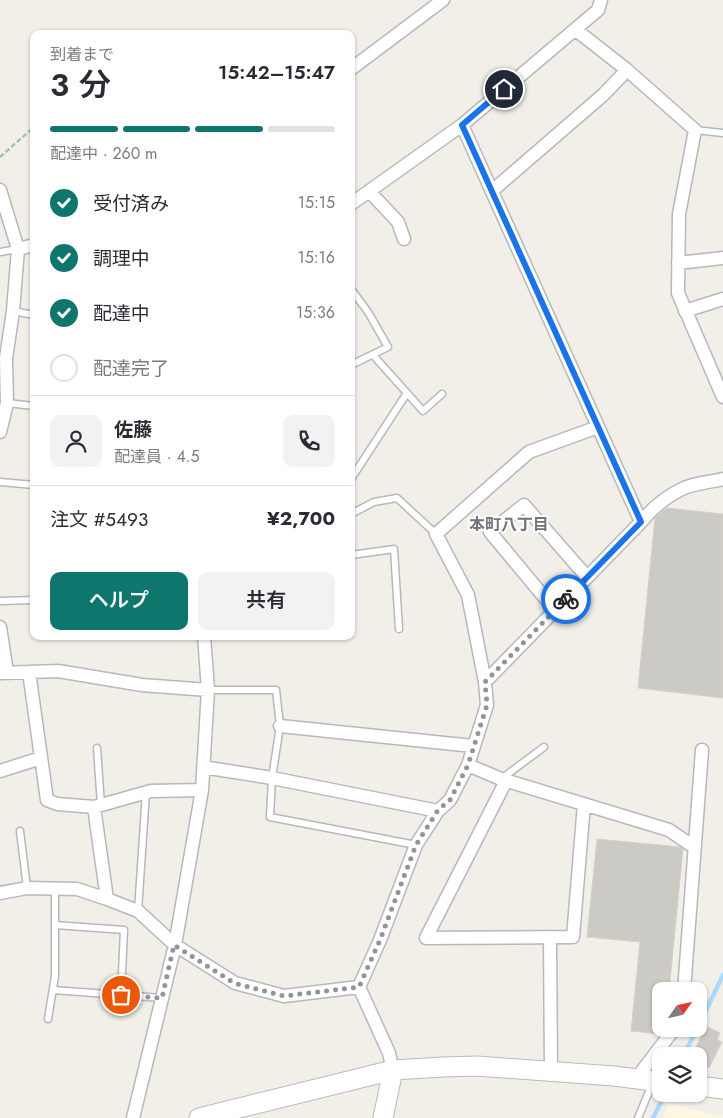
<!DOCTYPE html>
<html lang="ja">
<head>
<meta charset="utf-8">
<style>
  body { margin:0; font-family:Jost,"Noto Sans JP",sans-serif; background:#f2f2f3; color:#2b2b33; height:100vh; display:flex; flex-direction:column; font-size:19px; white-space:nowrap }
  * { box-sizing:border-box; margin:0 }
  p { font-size:16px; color:#7c7c81 }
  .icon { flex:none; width:28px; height:28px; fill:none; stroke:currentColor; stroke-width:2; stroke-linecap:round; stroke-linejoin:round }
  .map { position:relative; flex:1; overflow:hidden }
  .drawer { position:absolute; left:30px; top:30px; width:325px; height:610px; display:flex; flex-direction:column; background:#fff; border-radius:10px; box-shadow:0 1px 4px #0004 }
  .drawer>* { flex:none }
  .needle { width:32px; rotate:56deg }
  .controls { position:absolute; left:652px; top:982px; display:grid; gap:10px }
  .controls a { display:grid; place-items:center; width:55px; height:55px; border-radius:10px; background:#fff; box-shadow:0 1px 4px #0004; font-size:25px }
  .pin { position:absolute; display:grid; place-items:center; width:42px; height:42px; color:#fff; margin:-21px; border:2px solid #fff; border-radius:50%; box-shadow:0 1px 5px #0007 }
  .courier { position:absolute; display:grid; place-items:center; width:50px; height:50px; margin:-25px; border:4px solid #1a73e8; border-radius:50%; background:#fff; color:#222; box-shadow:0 1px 6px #0007 }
  .summary em { font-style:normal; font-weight:600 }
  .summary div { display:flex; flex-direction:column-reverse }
  .summary { display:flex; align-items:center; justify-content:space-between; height:85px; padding:0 20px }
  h1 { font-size:32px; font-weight:600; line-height:38px }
  .bar { display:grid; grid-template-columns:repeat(4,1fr); gap:8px 5px; align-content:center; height:60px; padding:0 20px }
  .bar i { height:6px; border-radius:4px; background:#e1e1e2 }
  .bar .active { background:#0f766e }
  .bar p { grid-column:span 4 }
  .line { display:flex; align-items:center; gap:12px; padding:0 20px; border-top:1px solid #e1e1e2 }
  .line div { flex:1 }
  .round { display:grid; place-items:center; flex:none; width:52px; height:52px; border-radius:10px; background:#f2f2f3 }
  ol { padding:0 20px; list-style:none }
  li { display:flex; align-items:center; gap:15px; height:55px }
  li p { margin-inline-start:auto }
  li .icon { padding:5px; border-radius:50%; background:#0f766e; color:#fff; stroke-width:4 }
  li:last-child { color:#7c7c81 }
  li i { width:28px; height:28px; border:2px solid #e1e1e2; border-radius:50% }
  .cta { display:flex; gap:10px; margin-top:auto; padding:10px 20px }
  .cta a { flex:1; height:58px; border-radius:10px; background:#0f766e; color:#fff; font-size:20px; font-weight:600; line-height:58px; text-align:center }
  .cta a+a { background:#f2f2f3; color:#2b2b33 }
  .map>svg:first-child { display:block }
</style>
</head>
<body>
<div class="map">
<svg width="723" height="1118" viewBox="0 0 723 1118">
  <rect width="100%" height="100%" fill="#f1efe8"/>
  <!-- commercial -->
  <path fill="#fef7e0" d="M669 1103 723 1117V1118H663Z"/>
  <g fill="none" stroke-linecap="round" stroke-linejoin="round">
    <!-- stream -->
    <path stroke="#aadaff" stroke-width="4.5" d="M699 1025 723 975
      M683 1056 697 1029
      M653 1118 665 1094"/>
  </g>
  <!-- building -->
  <path fill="#cccac5" stroke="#d6d1c6" d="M667 508 723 514V698L638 688 655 518Z
    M597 839 680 847 683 849 669 991H661V1032L660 1034 631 1031 640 942 587 937Z
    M706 1026 720 1033 717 1040 722 1042 709 1068 699 1062V1056H692Z"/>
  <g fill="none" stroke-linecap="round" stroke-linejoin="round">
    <defs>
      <path id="lane" d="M695 130 723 133
        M0 252 18 249
        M351 289 368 312 388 347 351 365
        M13 311 34 315
        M373 355 423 411 442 394
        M7 403 34 406
        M351 479 407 393
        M0 482 34 485
        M351 514 374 502 397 498 436 534
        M351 555 394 549 399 629
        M0 601 34 600
        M208 690H276L280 726 272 778 270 817 416 845
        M97 748 101 805
        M501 779 544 747
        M20 831 27 888
        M138 911 146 792
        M55 925 124 930 121 995
        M53 990 162 998
        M48 1019 55 976V888
        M638 1118 653 1082"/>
      <path id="street" d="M576 30 627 70 695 130 679 214 678 293 723 397
        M351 69 443 0
        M462 125 641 522
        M0 190 18 249 13 311 6 358 7 403 0 432
        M369 191 398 222 404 239
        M492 191 603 95 627 70
        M351 204 462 125 598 10 601 0
        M18 249 34 245
        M678 263 723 258
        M685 311 723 299
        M555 610 490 532 524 505 587 577
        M0 627 7 672
        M29 672 47 800 57 804 94 807 151 791 202 790
        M0 673 58 671 142 685 208 690
        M485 682 641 522C653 507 667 496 684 488 696 483 711 482 723 479
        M280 726 473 746
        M468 765 501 779 669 830 694 847
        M203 767 272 778 438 811
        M0 771 41 758
        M506 781 426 938 573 937 584 804
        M94 807 107 899
        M0 893 27 888 77 889 107 899 138 911 175 945 235 983 284 996 359 987
        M550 937 551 1072
        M684 991 702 750
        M393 1070 389 1053 359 987 380 940 416 845 438 811 450 800 468 765 487 705 485 682 468 595 436 534 529 452 598 427
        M636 1079 671 1033 673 1029
        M133 1118 175 945 202 790 208 690 204 636"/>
      <path id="secondary" d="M699 1086 723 1089
        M199 1118 393 1070 443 1067 477 1066 614 1076 661 1082
        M383 1118 393 1070"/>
    </defs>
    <!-- lane casing -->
    <use href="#lane" stroke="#b5b8bc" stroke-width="9"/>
    <!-- street casing -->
    <use href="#street" stroke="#b5b8bc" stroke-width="15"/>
    <!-- secondary casing -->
    <use href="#secondary" stroke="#b6babf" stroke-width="21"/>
    <!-- path -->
    <path stroke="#9cc7a9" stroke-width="2.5" stroke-dasharray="5 2.5" stroke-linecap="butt" d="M0 157 34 127"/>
    <!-- lane -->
    <use href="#lane" stroke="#fff" stroke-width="6"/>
    <!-- street -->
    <use href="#street" stroke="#fff" stroke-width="12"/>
    <!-- secondary -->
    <use href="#secondary" stroke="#fff" stroke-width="19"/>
  </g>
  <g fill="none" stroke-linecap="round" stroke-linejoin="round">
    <!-- done -->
    <path stroke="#929495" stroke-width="5" stroke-dasharray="0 9" d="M121 995 162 998 174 945 234 983 284 996 359 987 380 940 416 845 438 810 450 800 468 765 487 705 485 682 566 599"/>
    <!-- route -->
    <path stroke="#1a73e8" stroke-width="6" d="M504 89 462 125 641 522 566 599"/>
  </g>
  <g text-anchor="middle" stroke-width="4" stroke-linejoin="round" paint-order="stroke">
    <!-- neighbourhood labels -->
    <g font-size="16" font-weight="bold" fill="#70757a" stroke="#fff">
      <text x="509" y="530">本町八丁目</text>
    </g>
  </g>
</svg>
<div class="controls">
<a><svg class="needle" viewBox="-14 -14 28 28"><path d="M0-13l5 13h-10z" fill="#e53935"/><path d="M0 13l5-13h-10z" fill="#7c7c81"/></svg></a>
<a><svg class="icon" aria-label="layers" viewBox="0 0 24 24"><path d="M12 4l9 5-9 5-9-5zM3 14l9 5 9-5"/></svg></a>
</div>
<div class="pin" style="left:121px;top:995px;background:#ea580c"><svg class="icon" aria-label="bag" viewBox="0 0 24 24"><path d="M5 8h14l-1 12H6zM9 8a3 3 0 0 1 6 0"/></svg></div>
<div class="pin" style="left:504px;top:89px;background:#1f2937"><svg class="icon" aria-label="home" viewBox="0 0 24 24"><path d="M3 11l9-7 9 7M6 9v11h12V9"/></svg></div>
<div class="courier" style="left:566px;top:599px"><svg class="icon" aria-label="bike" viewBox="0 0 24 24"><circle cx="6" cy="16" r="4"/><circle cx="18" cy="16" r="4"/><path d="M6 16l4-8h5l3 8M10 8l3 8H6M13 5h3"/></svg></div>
<section class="drawer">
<div class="summary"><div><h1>3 分</h1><p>到着まで</p></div><em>15:42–15:47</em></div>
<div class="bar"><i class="active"></i><i class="active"></i><i class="active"></i><i></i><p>配達中 · 260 m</p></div>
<ol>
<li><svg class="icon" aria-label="check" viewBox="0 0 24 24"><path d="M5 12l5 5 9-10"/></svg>受付済み<p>15:15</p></li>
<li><svg class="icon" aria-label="check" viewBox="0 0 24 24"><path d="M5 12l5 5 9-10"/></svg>調理中<p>15:16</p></li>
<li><svg class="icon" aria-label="check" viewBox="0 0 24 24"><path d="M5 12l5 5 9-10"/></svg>配達中<p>15:36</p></li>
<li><i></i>配達完了</li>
</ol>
<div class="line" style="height:90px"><a class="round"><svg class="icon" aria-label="person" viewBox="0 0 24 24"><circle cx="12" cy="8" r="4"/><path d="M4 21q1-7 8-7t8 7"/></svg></a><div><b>佐藤</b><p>配達員 · 4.5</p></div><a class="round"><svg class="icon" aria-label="phone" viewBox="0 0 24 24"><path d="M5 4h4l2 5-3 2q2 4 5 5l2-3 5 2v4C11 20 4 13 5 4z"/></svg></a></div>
<div class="line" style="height:65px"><div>注文 #5493</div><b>¥2,700</b></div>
<div class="cta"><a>ヘルプ</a><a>共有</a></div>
</section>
</div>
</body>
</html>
